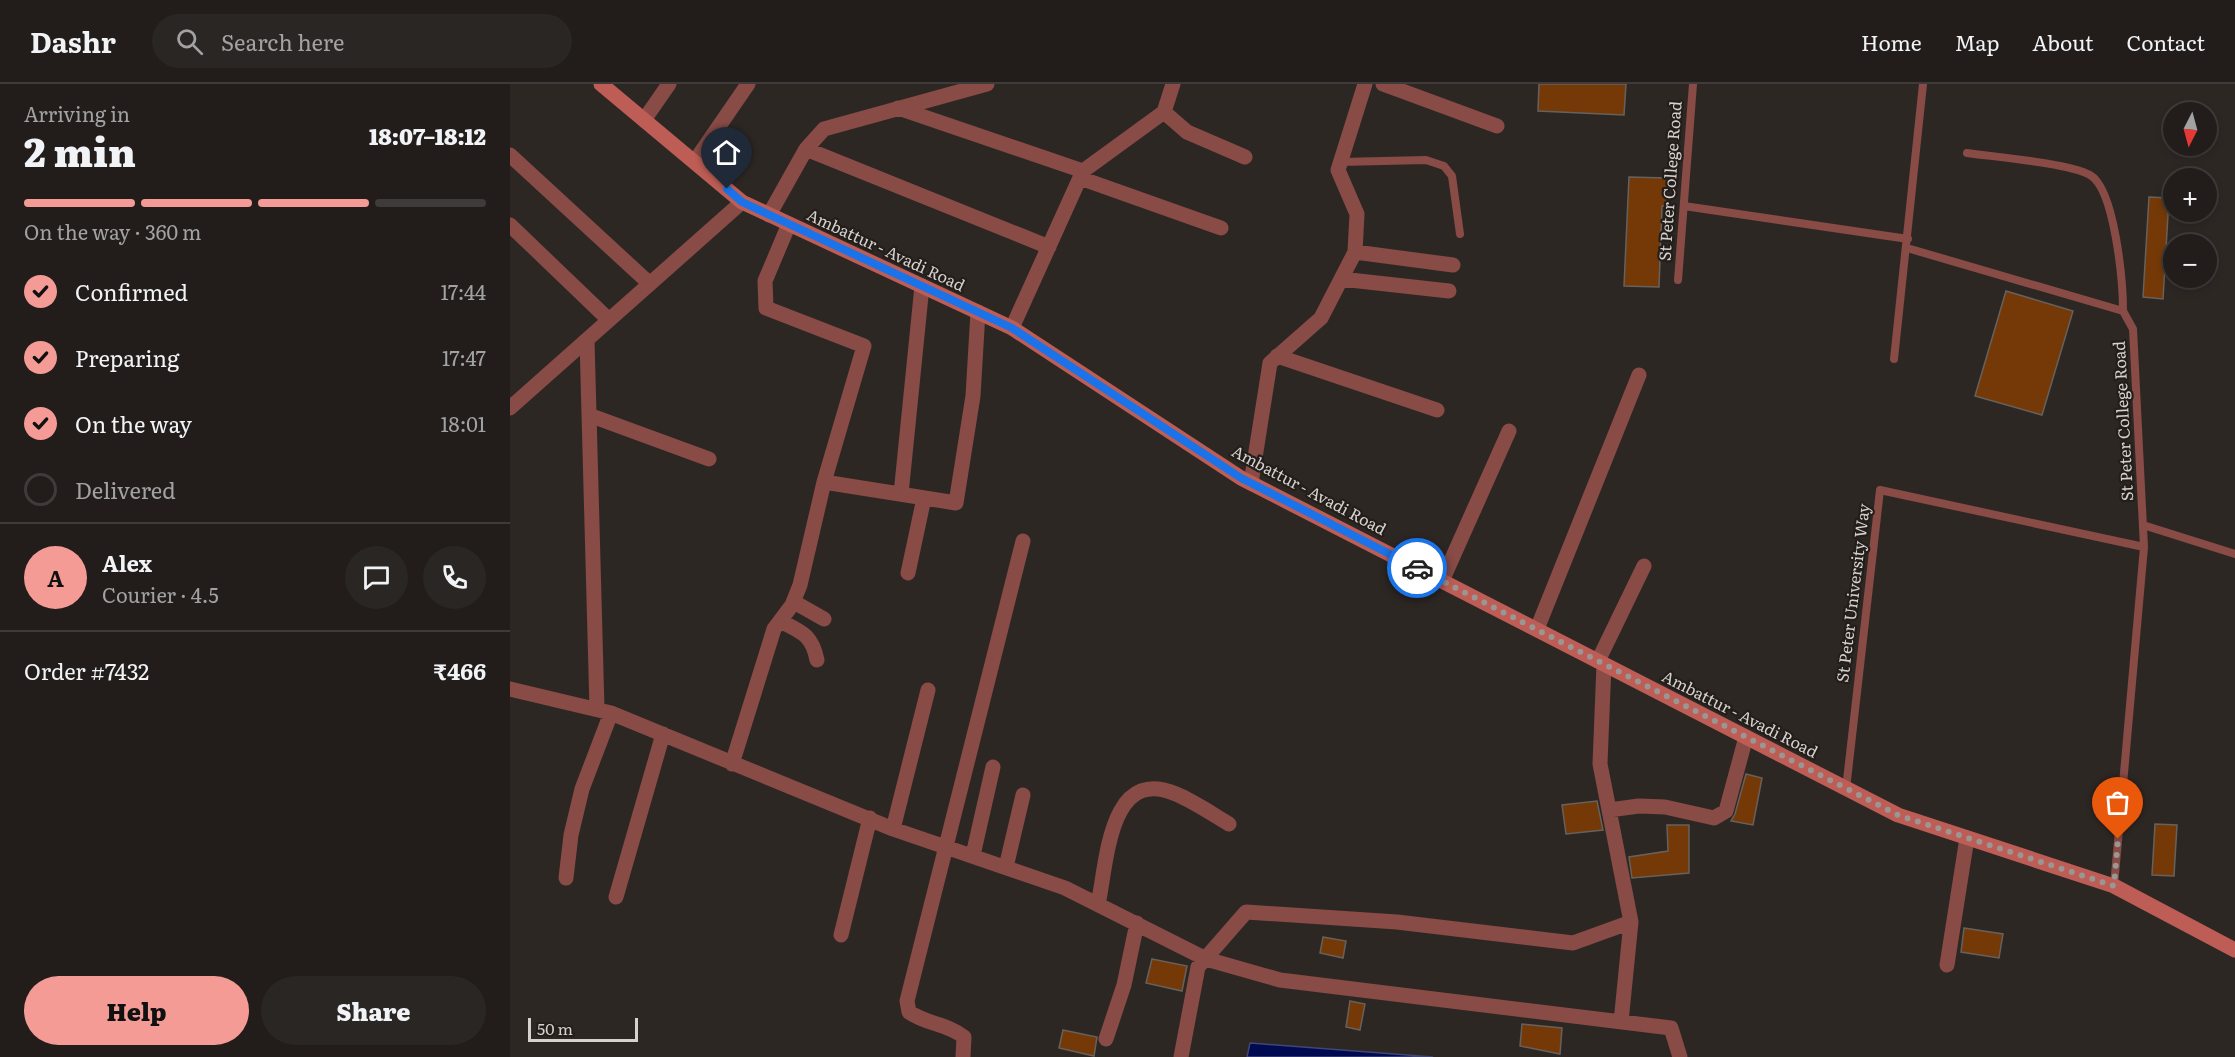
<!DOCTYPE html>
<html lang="en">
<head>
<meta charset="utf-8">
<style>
  body { margin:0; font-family:Literata,serif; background:#2a2624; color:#f1f3f6; height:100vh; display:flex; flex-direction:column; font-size:22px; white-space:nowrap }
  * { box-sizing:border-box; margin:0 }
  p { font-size:20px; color:#a2a2a3 }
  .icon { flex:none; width:33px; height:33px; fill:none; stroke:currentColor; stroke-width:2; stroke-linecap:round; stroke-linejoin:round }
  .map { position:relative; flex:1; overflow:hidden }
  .details { display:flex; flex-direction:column; background:#221d1b; width:510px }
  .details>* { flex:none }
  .needle { width:39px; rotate:186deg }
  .tools { position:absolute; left:1653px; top:18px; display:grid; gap:12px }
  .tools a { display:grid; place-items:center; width:54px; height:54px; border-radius:50%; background:#221d1b; box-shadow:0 3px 9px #0003,0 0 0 2px #3f3b3a; font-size:30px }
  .scale { position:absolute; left:18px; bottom:15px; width:110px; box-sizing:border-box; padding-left:6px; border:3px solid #d5d1cf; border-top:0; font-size:16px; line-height:21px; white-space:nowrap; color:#d5d1cf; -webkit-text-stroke:4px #231e1a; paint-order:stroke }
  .pin { position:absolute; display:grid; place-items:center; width:51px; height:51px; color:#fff; margin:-62px -26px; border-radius:50% 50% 50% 0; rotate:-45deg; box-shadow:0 0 6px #0007 }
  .pin .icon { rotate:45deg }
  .courier { position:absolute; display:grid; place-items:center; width:60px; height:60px; margin:-30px; border:4px solid #1a73e8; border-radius:50%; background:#fff; color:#222; box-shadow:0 2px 8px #0007 }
  .head em { font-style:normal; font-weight:800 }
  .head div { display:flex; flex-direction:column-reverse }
  .head { display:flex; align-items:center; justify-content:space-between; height:102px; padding:0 24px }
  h1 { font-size:39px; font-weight:800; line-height:45px }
  .bar { display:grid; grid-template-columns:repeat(4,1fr); gap:9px 6px; align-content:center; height:72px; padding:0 24px }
  .bar i { height:8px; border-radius:4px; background:#3f3b3a }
  .bar .selected { background:#f59b96 }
  .bar p { grid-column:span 4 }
  .line { display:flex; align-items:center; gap:15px; padding:0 24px; border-top:2px solid #3f3b3a }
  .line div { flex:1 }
  .round { display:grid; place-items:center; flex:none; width:63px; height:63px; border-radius:32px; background:#2a2624 }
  ol { padding:0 24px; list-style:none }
  li { display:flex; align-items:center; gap:18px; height:66px }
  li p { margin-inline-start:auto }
  li .icon { padding:6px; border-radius:50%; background:#f59b96; color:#111; stroke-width:4 }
  li:last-child { color:#a2a2a3 }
  li i { width:33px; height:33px; border:3px solid #3f3b3a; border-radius:50% }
  .primary-button { display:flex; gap:12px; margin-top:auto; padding:12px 24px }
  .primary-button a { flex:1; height:69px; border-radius:36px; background:#f59b96; color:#111; font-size:24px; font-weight:800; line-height:69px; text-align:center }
  .primary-button a+a { background:#2a2624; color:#f1f3f6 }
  header { display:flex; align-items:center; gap:36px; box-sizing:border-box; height:84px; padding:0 30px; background:#221d1b; border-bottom:2px solid #3f3b3a }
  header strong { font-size:28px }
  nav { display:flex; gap:33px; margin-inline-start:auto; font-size:21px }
  .search { width:420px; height:54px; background:#2a2624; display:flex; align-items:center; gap:15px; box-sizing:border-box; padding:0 21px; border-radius:33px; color:#a2a2a3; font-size:22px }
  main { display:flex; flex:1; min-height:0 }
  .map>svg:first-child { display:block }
</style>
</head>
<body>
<header>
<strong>Dashr</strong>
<div class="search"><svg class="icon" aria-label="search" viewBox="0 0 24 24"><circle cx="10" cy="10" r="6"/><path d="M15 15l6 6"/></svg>Search here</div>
<nav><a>Home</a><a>Map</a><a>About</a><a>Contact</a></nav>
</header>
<main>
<section class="details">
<div class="head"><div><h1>2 min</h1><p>Arriving in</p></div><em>18:07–18:12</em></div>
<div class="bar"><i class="selected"></i><i class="selected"></i><i class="selected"></i><i></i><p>On the way · 360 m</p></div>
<ol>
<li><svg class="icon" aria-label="check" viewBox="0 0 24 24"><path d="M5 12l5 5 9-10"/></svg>Confirmed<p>17:44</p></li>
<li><svg class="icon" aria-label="check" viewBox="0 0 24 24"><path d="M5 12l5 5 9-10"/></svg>Preparing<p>17:47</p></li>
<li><svg class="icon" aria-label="check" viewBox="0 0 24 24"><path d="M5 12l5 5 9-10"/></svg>On the way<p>18:01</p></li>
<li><i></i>Delivered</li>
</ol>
<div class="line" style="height:108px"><b class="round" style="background:#f59b96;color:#111">A</b><div><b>Alex</b><p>Courier · 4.5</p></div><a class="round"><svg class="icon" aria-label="chat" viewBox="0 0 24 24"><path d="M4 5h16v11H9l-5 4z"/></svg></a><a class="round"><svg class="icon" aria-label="phone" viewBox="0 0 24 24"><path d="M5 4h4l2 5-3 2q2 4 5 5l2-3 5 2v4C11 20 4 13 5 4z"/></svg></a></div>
<div class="line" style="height:78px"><div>Order #7432</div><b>₹466</b></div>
<div class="primary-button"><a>Help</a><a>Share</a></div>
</section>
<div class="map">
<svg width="1725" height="973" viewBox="0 0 1725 973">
  <rect width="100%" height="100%" fill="#2d2724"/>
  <!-- water -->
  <path fill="#000a50" stroke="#404676" stroke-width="1.5" d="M740 959 923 973H737Z"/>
  <!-- building -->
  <path fill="#743906" stroke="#67615d" stroke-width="1.5" d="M1029 0H1116L1114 31 1028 27Z
    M1119 93 1157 94 1156 122H1152L1149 203 1114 202Z
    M1639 113 1659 114 1653 215 1633 213Z
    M1496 207 1563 227 1532 331 1465 312Z
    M1236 690 1252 694 1243 741 1221 737 1225 730Z
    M1087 717 1093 746 1056 750 1052 721Z
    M1645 740 1667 741 1664 792 1642 791Z
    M1157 741H1179V789L1122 794 1119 773 1158 767Z
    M1454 844 1493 850 1489 874 1451 868Z
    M813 853 836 857 833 874 810 869Z
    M642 875 677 882 672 907 636 899Z
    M840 917 855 920 850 946 836 943Z
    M1012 940 1052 944 1050 970 1010 962Z
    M553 946 587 953 584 972 549 964Z"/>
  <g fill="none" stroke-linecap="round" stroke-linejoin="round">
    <!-- lane -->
    <path stroke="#884b46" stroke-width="8" d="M1457 69C1485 73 1558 79 1580 91 1605 105 1613 199 1613 227
      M830 78 916 76 934 82 942 92 950 150
      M1174 122 1398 155
      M1397 164 1613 227 1623 245 1634 463 1604 802
      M1168 196 1183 0
      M1384 275 1413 0
      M1633 441 1725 470
      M1336 705 1370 406 1634 463"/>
    <!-- street -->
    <path stroke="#884b46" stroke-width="15" d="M873 0 987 42
      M388 24 573 87 502 244
      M654 28 677 48 735 73
      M134 36 159 0
      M296 65 314 45 477 0
      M0 71 140 200
      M185 77 238 0
      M573 87 654 28 663 0
      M570 94 711 144
      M259 131 296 65 539 163
      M0 141 99 236
      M845 168 943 181
      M831 195 939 207
      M77 256 87 625
      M767 272 927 326
      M0 324 232 118
      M79 331 199 375
      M314 398 446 419 463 312 468 228
      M741 399 760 279 811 234 845 168 847 130 828 86 855 0
      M391 410 412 202
      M398 489 414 414
      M932 497 999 347
      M284 518 314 535
      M270 537C292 548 302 551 307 576
      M1027 545 1129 291
      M1088 577 1134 482
      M0 605 101 629 383 745 555 804 696 875 770 896 1161 944 1170 973
      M222 680 264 545 282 521 290 501 314 398 354 262 256 224 255 197 279 140
      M1099 726 1129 722 1155 723 1204 734 1216 727 1236 653
      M383 745 418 606
      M463 771 483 683
      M496 783 513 711
      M56 794 61 751 72 705 101 629
      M106 813 153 650
      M588 821C597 778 599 681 666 710 685 718 702 730 719 740
      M331 851 360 734
      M1437 881 1457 754
      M1111 938 1121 838
      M596 955 614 901 627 839
      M453 973 454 953C438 940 416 940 399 928L397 917 513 457
      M671 973 688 883 736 828 887 838 1063 859 1121 838 1090 680 1094 580"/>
    <!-- secondary -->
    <path stroke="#bd5d55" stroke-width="15" d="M91 0 232 118 502 244 731 394 1388 731 1604 802 1725 866"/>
  </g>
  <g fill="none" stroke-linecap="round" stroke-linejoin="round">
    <!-- done -->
    <path stroke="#9a9693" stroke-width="6" stroke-dasharray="0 10.8" d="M907 484 1388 731 1604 802 1608 755"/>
    <!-- route -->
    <path stroke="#1a73e8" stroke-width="8" d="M217 105 232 118 502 244 731 394 907 484"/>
  </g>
  <g text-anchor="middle" stroke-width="4.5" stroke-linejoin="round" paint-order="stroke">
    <!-- street labels -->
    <g font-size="16" fill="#d5d1cf" stroke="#231e1a">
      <text transform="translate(1160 97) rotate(-86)" y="6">St Peter College Road</text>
      <text transform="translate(376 166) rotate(25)" y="6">Ambattur - Avadi Road</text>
      <text transform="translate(1613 337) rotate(-93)" y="6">St Peter College Road</text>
      <text transform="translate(799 406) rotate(28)" y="6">Ambattur - Avadi Road</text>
      <text transform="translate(1343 509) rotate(-83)" y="6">St Peter University Way</text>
      <text transform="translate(1230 630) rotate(27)" y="6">Ambattur - Avadi Road</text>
    </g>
  </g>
</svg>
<div class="tools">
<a><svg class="needle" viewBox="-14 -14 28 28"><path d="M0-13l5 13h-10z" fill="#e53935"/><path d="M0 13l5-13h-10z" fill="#a2a2a3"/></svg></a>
<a>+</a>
<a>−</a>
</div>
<div class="scale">50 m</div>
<div class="pin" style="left:1608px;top:755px;background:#ea580c"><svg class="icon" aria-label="bag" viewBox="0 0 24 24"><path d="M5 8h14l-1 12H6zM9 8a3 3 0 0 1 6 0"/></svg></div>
<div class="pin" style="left:217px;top:105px;background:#1f2937"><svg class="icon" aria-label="home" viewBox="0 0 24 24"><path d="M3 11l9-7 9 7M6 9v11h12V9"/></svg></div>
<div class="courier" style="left:907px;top:484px"><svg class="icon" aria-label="car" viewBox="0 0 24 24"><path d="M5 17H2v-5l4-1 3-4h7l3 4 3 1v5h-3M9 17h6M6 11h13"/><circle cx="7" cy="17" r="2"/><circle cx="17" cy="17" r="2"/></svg></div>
</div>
</main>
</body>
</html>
